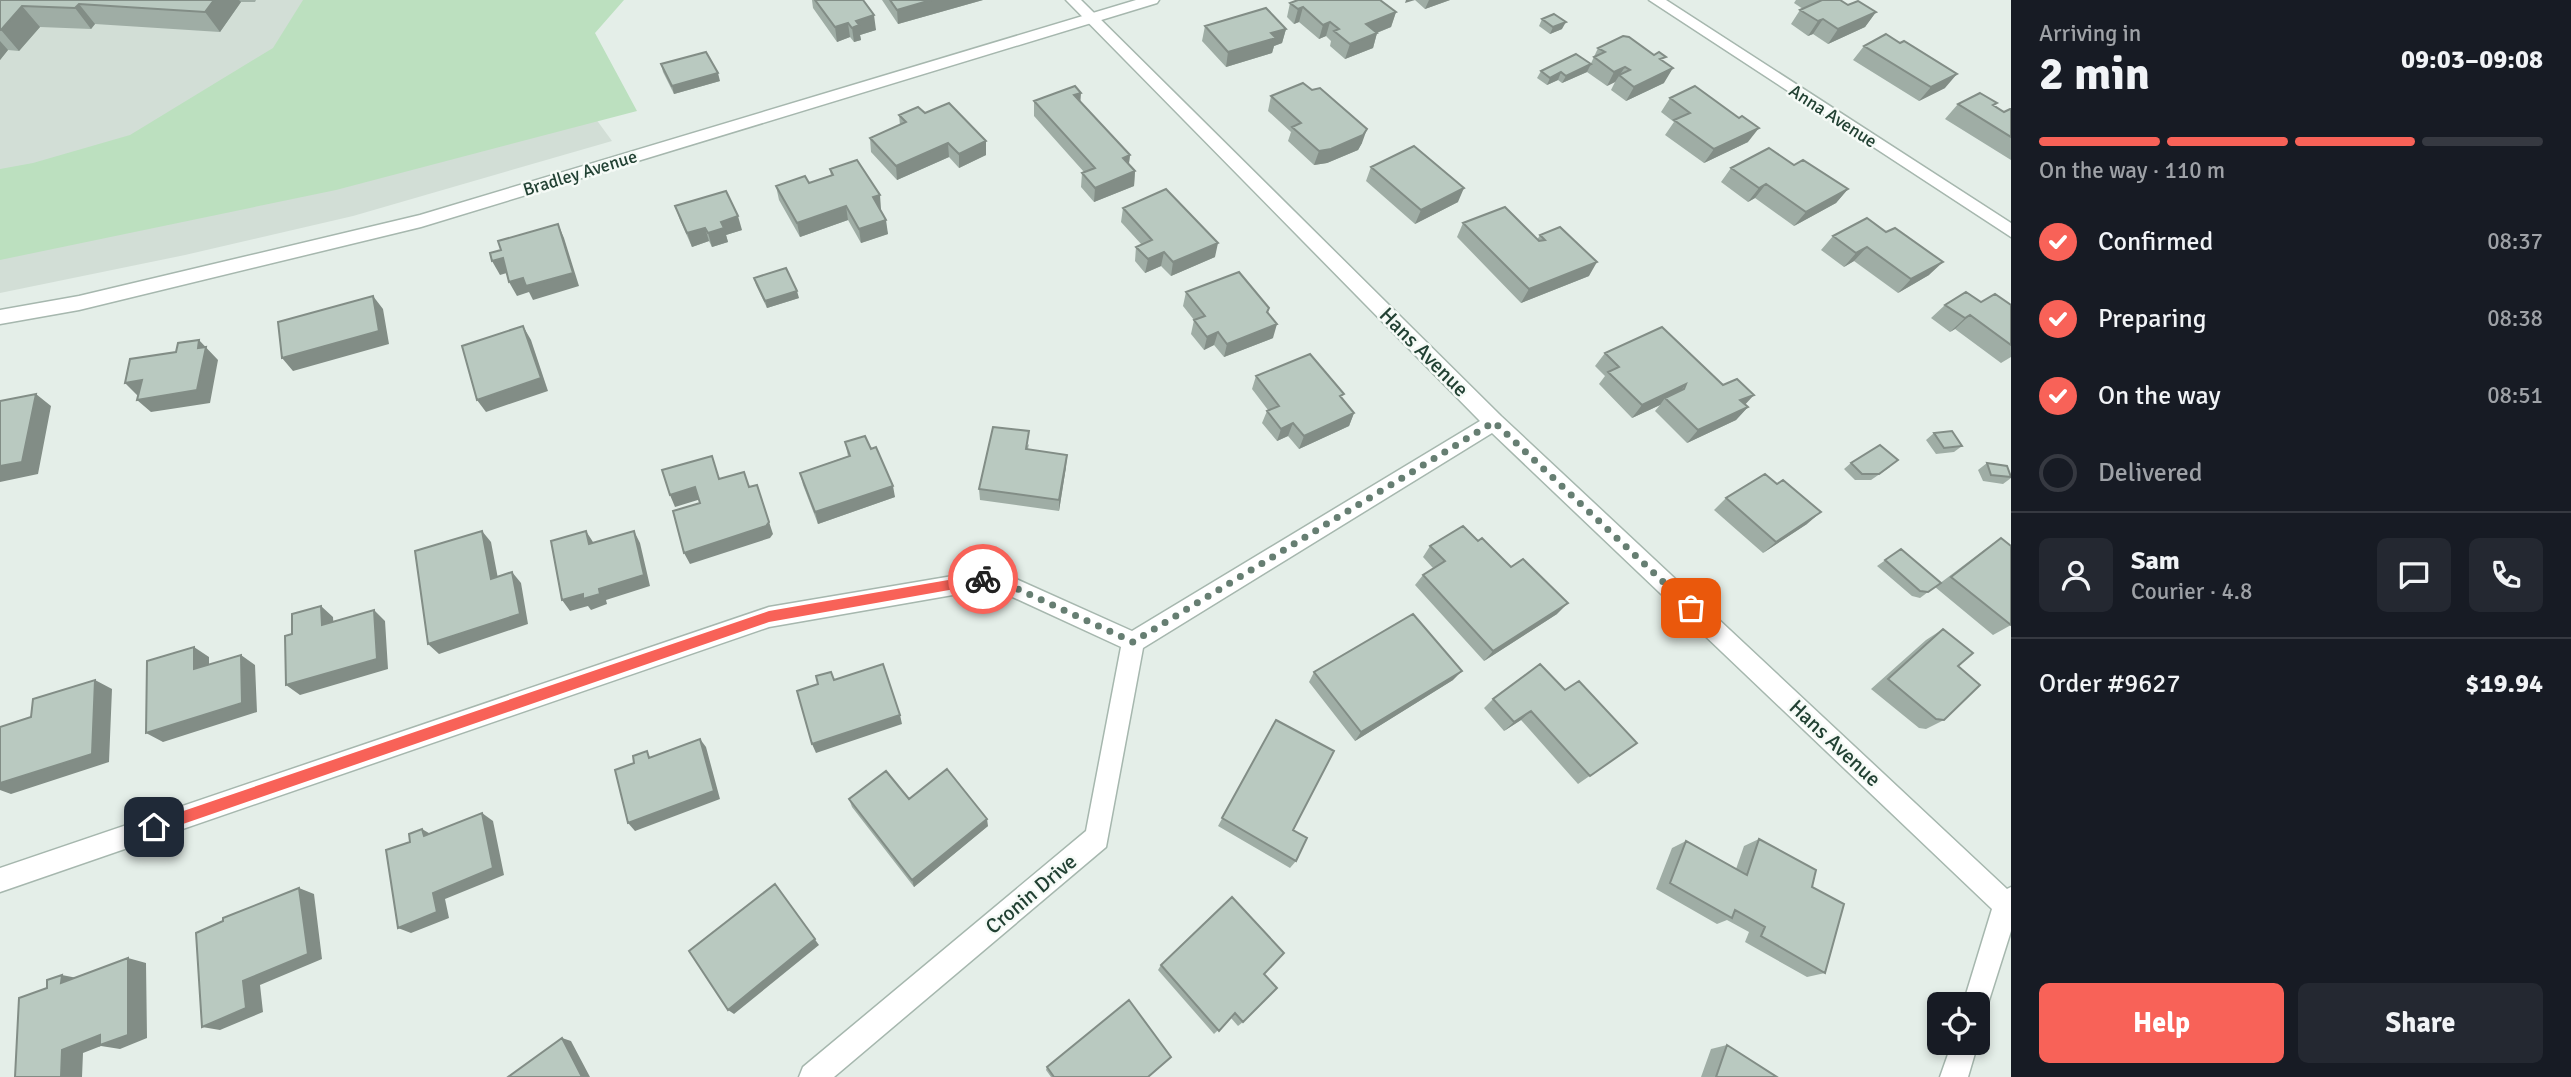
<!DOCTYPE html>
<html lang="en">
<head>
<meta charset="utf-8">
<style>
  body { margin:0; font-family:Signika,sans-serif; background:#242831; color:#f1f3f6; height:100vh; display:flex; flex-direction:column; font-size:26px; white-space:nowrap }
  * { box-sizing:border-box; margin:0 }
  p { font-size:23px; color:#9ea1a6 }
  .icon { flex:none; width:38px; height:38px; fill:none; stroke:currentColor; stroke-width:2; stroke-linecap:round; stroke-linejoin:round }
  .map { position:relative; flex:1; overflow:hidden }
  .drawer { display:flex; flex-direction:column; background:#171b24; width:560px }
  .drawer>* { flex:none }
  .tools { position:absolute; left:1927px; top:992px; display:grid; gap:14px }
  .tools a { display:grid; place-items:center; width:63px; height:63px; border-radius:10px; background:#171b24; box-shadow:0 4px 10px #0003; font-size:35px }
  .pin { position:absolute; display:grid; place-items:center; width:60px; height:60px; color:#fff; margin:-30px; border-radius:14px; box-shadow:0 4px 10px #0006 }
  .courier { position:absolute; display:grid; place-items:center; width:70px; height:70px; margin:-35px; border:5px solid #f86258; border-radius:50%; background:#fff; color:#222; box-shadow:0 2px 9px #0007 }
  .headline em { font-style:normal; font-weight:700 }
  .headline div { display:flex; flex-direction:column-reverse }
  .headline { display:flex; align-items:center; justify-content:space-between; height:119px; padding:0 28px }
  h1 { font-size:46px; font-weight:700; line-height:52px }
  .bar { display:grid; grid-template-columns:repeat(4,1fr); gap:10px 7px; align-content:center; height:84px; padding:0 28px }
  .bar i { height:9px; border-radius:5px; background:#363941 }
  .bar .on { background:#f86258 }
  .bar p { grid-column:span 4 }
  .line { display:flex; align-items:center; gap:18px; padding:0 28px; border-top:2px solid #363941 }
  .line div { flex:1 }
  .round { display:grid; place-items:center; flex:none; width:74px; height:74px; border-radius:10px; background:#242831 }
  ol { padding:0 28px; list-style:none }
  li { display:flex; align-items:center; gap:21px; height:77px }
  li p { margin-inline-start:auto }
  li .icon { padding:7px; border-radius:50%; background:#f86258; color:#fff; stroke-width:4 }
  li:last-child { color:#9ea1a6 }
  li i { width:38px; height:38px; border:4px solid #363941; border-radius:50% }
  .primary-button { display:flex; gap:14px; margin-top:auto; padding:14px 28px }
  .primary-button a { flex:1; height:80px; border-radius:10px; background:#f86258; color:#fff; font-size:28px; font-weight:700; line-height:80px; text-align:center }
  .primary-button a+a { background:#242831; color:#f1f3f6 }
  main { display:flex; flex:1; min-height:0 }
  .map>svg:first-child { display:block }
</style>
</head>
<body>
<main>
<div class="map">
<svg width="2011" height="1077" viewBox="0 0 2011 1077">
  <rect width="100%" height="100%" fill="#e4eee8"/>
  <!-- built -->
  <path fill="#d2ded6" d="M0 0H509L612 141 353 216 185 255 0 293Z"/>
  <!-- green -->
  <path fill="#bce0bf" d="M303 0H624L595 33 637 111 336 190 0 260V169L33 163 130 135 273 48Z"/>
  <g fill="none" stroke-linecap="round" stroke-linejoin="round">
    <defs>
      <path id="minor" d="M1066 0H1081L1501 416 2007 889 2011 887V931L1985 1013 1978 1017V1004H1963L1992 909 1492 433 1143 648 1106 847 834 1077H799L803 1067 1086 831 1121 647 993 588 769 627 0 892V868L769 607 994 569 1132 631 1480 421Z
        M1649 0H1666L2011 223V237Z
        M1978 1041V1043L1968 1077H1940L1952 1043H1978Z"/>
      <path id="tertiary" d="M1136 0H1159L1157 3 421 227 79 310 0 324V310L79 296 420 215Z"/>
    </defs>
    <!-- minor casing -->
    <use href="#minor" stroke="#a6b7ae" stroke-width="3"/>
    <!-- tertiary casing -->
    <use href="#tertiary" stroke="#a6b7ae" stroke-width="3"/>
    <!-- minor -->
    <use href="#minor" fill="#fff" fill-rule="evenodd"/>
    <!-- tertiary -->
    <use href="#tertiary" fill="#fff" fill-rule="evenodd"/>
  </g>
  <!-- wall -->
  <path fill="#9fada5" d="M0 0H256L255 2H241L220 32 95 24 91 29 40 27 19 51 8 50 0 60Z
    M812 0H863L876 30 860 35 861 40 854 42 850 37 837 42 813 8Z
    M882 0H983L898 24Z
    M1415 0H1450L1425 9Z
    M1796 0H1840L1848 5 1876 12 1865 27 1828 44 1813 34 1808 36 1791 24 1800 10 1803 9 1794 3Z
    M1290 3 1396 12 1391 27 1377 33 1373 48 1345 59 1330 46 1331 41 1326 36 1319 39 1299 22 1294 24 1287 17Z
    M1542 19 1562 29 1550 34 1539 26Z
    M1205 26 1286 29 1282 43 1274 46 1272 53 1226 67 1202 41Z
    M1864 46 1945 88 1919 101 1853 60Z
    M1598 48 1663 62 1664 83 1626 101 1611 90 1615 82 1607 86 1587 72Z
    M661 64 720 81 674 94 663 72Z
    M1591 64 1587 72 1562 83 1558 80 1547 85 1537 78 1541 71Z
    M1271 96 1362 143 1358 150 1327 163 1314 165 1288 141 1291 132 1268 111Z
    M1670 98 1748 142 1704 163 1665 135 1674 122 1661 112Z
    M1034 101 1080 102 1130 155 1129 164 1135 171 1134 186 1094 202 1081 187 1082 173 1084 172 1034 116Z
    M1958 104 1994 106 2004 112 2011 109V160L1945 119Z
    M925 113 986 141V155L959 168 949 157 897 180 871 152 870 138 900 125 899 115Z
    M1794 165 1848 189 1836 203 1794 226 1755 198 1748 202 1721 182 1731 168Z
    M1371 167 1458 202 1415 224 1366 181Z
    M830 169 881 209 880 210 888 234 861 243 848 220 800 237 779 200 776 186 809 183 831 176Z
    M675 206 742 230 726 235 728 242 712 247 709 241 692 247 680 220Z
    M1123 208 1215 257 1171 276 1161 266 1145 273 1135 261 1136 247 1142 245 1121 222Z
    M1463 223 1537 240 1540 235 1589 276 1521 303 1457 237Z
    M1886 232 1929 275 1898 293 1854 261 1844 267 1821 250 1833 236Z
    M754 278 799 298 767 308 756 285Z
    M1186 292 1269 308 1268 313 1273 338 1224 357 1214 345 1204 350 1191 334 1194 320 1183 306Z
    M1981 302 2011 305V357L2001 363 1955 329 1950 332 1931 318 1945 305Z
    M1605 353 1745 404 1748 407 1736 420 1687 443 1655 411 1660 405 1632 418 1599 384 1605 376 1595 366Z
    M1256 376 1342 399 1354 413 1349 426 1299 449 1288 436 1277 441 1262 423 1267 411 1268 410 1252 389Z
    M1934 433 1962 446 1954 452 1936 454 1926 440Z
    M845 442 871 449 895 497 818 524 803 485 800 473 848 456Z
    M1029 444 1028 449 1066 467 1059 511 980 500 979 489Z
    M1851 463 1890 467 1871 480H1855L1844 469Z
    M1987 463 2011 475V478L2003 484 1983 481 1978 470Z
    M1726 498 1807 524 1763 553 1714 510Z
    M2001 538 2011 625 1993 635 1935 587 1984 550Z
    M1478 541 1557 614 1484 661 1415 585 1423 575 1433 568 1423 557 1430 546Z
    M1901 549 1928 592 1920 598 1912 596 1877 566Z
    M1943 629 1944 720 1926 729 1919 728 1871 689 1926 640Z
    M1314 672 1453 680 1355 741 1309 682Z
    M1565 690 1637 743 1578 784 1521 720 1504 731 1484 708 1493 699Z
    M1276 720 1293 830 1296 861 1290 868 1218 826Z
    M849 799 988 826 914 887 852 807Z
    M1759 839 1812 887 1825 973 1807 977 1745 942 1749 932 1727 920 1717 924 1656 889 1672 848 1686 841 1736 869 1744 846Z
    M1161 965 1264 974 1243 1022 1238 1026 1231 1018 1214 1034 1158 970Z
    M1727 1045 1777 1077H1701L1711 1049Z
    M1047 1067 1148 1077H1051L1046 1070Z"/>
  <!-- shaded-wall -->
  <path fill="#828d86" d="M214 0H239L241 2 220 32 205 12Z
    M931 0H983L898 24 897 10Z
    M1406 0H1415L1405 3Z
    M1429 0H1450L1425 9Z
    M79 4 95 24 91 29 75 8Z
    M22 6 40 27 19 51 1 30Z
    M1303 7 1299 22 1294 24 1298 9Z
    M1396 12 1391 27 1361 39 1366 24Z
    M1876 12 1865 27 1828 44 1838 29Z
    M874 15 876 30 860 35 861 40 854 42 852 28 856 21Z
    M1823 19 1813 34 1808 36 1818 21Z
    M1330 22 1326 36 1319 39 1323 25Z
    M1566 22 1562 29 1550 34 1553 27Z
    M848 23 850 37 837 42 835 27Z
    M1286 29 1282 43 1274 46 1272 53 1226 67 1228 52 1271 33Z
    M1377 33 1373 48 1345 59 1350 44Z
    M0 41 8 50 0 60Z
    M1591 64 1587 72 1562 83 1566 76Z
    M1625 67 1615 82 1607 86 1614 72Z
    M1673 68 1664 83 1626 101 1634 87Z
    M1561 72 1558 80 1547 85 1550 78Z
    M718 73 720 81 674 94 672 86Z
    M1957 74 1945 88 1919 101 1931 87Z
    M1081 93 1080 107 1074 95Z
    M1759 128 1748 142 1704 163 1714 149Z
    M1367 129 1362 143 1358 150 1327 163 1314 165 1319 151Z
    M986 141V155L959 168V154Z
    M948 143 949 157 897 180 896 166Z
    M1130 155 1128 169 1123 158Z
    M1135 171 1134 186 1094 202 1095 188Z
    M1766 184 1755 198 1748 202 1759 188Z
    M1464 188 1458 202 1415 224 1421 210Z
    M1848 189 1836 203 1794 226 1806 212Z
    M880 195 881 209 874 212 873 197Z
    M846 206 848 220 800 237 797 223Z
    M738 216 742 230 726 235 728 242 712 247 708 233 721 222Z
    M886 220 888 234 861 243 859 229Z
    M558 224 564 238 579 286 533 300 529 292 517 296 509 282Z
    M705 228 709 241 692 247 687 233Z
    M1218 243 1215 257 1171 276 1173 262Z
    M1867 247 1854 261 1844 267 1856 253Z
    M1164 252 1161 266 1145 273 1148 259Z
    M503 258 510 272 500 275 492 261Z
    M1597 262 1589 276 1521 303 1529 289Z
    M1943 262 1929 275 1898 293 1911 279Z
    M797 291 799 298 767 308 765 301Z
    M373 296 383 309 389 344 293 371 282 358Z
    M1970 315 1955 329 1950 332 1965 318Z
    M1277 324 1273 338 1224 357 1227 344Z
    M523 326 531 340 548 391 486 412 477 400Z
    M1218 332 1214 345 1204 350 1207 337Z
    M199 340 218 360 210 403 151 412 137 400 198 348Z
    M142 380 138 396 125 383Z
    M1686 384 1676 397 1665 398 1660 405 1632 418 1642 405Z
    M36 394 51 406 38 474 0 482V466Z
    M1754 395 1742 408 1740 400Z
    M1748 407 1736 420 1687 443 1698 430Z
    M1354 413 1349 426 1299 449 1304 436Z
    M1293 423 1288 436 1277 441 1281 429Z
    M1067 455 1066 467 1059 511V500Z
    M757 485 773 534 770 538 690 564 684 553Z
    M893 486 895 497 818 524 815 512Z
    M695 487 701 499 675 507 670 495Z
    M1821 512 1807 524 1763 553 1776 542Z
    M482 531 491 542 500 589 491 579Z
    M586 531 593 542 596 555 589 544Z
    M634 531 640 543 650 586 606 600 607 604 591 610 588 606 570 611 562 600 599 589Z
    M512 572 521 583 528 624 439 654 428 644Z
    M1568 603 1557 614 1484 661 1493 651Z
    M321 606 333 617 334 635 322 625Z
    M374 610 385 621 388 669 300 695 286 685Z
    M194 647 209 657V679L194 669Z
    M241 655 255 665 257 712 163 742 146 733Z
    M1462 671 1453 680 1355 741 1361 732Z
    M95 680 112 689 109 762 11 794 0 790V783Z
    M1531 711 1521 720 1504 731 1514 722Z
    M900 715 902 724 816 753 812 744Z
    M700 739 706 747 720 799 635 831 628 823Z
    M482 813 493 821 504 875 445 899 449 918 411 933 398 928 433 893Z
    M987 819 988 826 914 887 912 880Z
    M422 829 434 836H424Z
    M775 884 819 945 734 1014 728 1010Z
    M299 888 314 894 322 959 260 985 263 1012 220 1030 202 1027Z
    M128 958 146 963 147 1038 120 1049 101 1046 83 1053 82 1077H61L62 1050 100 1035Z
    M62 975 82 979 61 983Z
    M562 1038 571 1041 590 1077H582Z"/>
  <!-- building -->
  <path fill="#b9c9c0" stroke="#828d86" stroke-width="2" d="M0 0H214L205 12 79 4 75 8 22 6 1 30H0Z
    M815 0H863L874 15 856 21 859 25 852 28 848 23 835 27Z
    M890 0H931L897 10Z
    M1298 0H1380L1396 12 1366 24 1377 33 1350 44 1334 31 1339 29 1330 22 1323 25 1303 7 1298 9 1290 3Z
    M1822 0H1840L1848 5 1858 1 1876 12 1838 29 1823 19 1818 21 1800 10Z
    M1266 8 1286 29 1271 33 1276 38 1228 52 1205 26Z
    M1554 14 1566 22 1553 27 1542 19Z
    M1886 34 1900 43 1904 41 1957 74 1931 87 1864 46Z
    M1623 36 1629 37 1654 55 1659 52 1666 57 1660 59 1673 68 1634 87 1619 75 1630 70 1625 67 1614 72 1594 57 1605 52 1598 48Z
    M706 52 718 73 672 86 661 64Z
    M1576 54 1591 64 1566 76 1561 72 1550 78 1541 71Z
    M1303 83 1312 90 1320 88 1367 129 1363 135 1331 149 1319 151 1292 127 1301 123 1271 96Z
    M1075 86 1081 93 1074 95 1130 155 1123 158 1135 171 1095 188 1082 173 1095 168 1034 101Z
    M1695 86 1739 118 1742 116 1759 128 1714 149 1674 120 1690 113 1670 98Z
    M1980 93 1997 103 1993 105 2004 112 2010 109H2011V137L1958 104Z
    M949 103 986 141 959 154 948 143 896 166 870 138 906 122 899 115 918 107 925 113Z
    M1414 146 1464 188 1421 210 1371 167Z
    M1769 148 1794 165 1803 160 1848 189 1806 212 1766 184 1759 188 1731 168Z
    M857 160 880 195 873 197 886 220 859 229 846 206 797 223 776 186 805 176 809 183 833 175 830 169Z
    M1166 189 1218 243 1173 262 1164 252 1148 259 1136 247 1152 240 1123 208Z
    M726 191 738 216 721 222 724 228 708 233 705 228 687 233 675 206Z
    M1505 207 1539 241 1545 240 1540 235 1560 227 1597 262 1529 289 1463 223Z
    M1867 218 1886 232 1895 228 1943 262 1911 279 1867 247 1856 253 1833 236Z
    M558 224 573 273 526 286 523 278 509 282 503 258 492 261 490 253 501 250 498 241Z
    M786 268 797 291 765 301 754 278Z
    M1239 272 1269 308 1267 312 1277 324 1227 344 1218 332 1207 337 1194 320 1205 316 1186 292Z
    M1966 292 1981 302 1995 294 2011 305V345L1970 315 1965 318 1945 305Z
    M373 296 379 331 282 358 278 322Z
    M523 326 541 378 477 400 462 346Z
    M1662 327 1723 385 1737 379 1754 395 1740 400 1748 407 1698 430 1665 398 1684 389 1686 384 1642 405 1608 372 1619 367 1605 353Z
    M199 340 198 348 206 347 197 390 137 400 142 380 125 383 130 359 176 352 178 343Z
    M1310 354 1344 394 1340 396 1354 413 1304 436 1293 423 1281 429 1267 411 1279 406 1256 376Z
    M36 394 22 462 0 466V401Z
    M993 427 1029 431 1026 449 1067 455 1059 500 979 489Z
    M1952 431 1962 446 1944 448 1934 433Z
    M865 436 871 449 876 447 893 486 815 512 800 473 850 456 845 442Z
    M1880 445 1898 460 1879 474H1862L1851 463Z
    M712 456 719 479 744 472 749 487 757 485 769 522 766 526 684 553 673 511 700 503 695 487 670 495 662 470Z
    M1987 463 2007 466 2011 477 1991 475Z
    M1765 474 1777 484 1783 480 1821 512 1776 542 1726 498Z
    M1463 526 1478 541 1482 538 1511 567 1523 559 1568 603 1493 651 1423 575 1445 561 1430 546Z
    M482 531 491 579 512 572 520 614 428 644 415 551Z
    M586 531 589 544 634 531 644 575 599 589 600 594 583 599V594L562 600 551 541Z
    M2001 538 2011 546V625L1951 577Z
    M1901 549 1941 583 1928 592 1920 591 1885 560Z
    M321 606 322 625 374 610 377 659 286 685 285 636 292 634V614Z
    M1413 614 1462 671 1361 732 1314 672Z
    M1943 629 1973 653 1958 666 1980 685 1944 720 1936 719 1888 679Z
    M194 647V669L241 655 242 703 146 733 147 661Z
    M883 664 900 715 812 744 797 691 818 684 816 676 831 672 834 680Z
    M1540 664 1565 690 1579 681 1637 743 1590 776 1531 711 1514 722 1493 699Z
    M95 680 92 754 0 783V727L31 717 33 699Z
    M1276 720 1334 751 1293 830 1307 838 1296 861 1222 818Z
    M700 739 714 791 628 823 615 770 634 763 633 756 647 751 649 758Z
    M947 769 987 819 912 880 849 799 886 771 909 799Z
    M482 813 493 868 433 893 437 912 398 928 386 850 410 842 409 834 422 829 424 836Z
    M1759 839 1816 870 1812 887 1844 904 1825 973 1761 936 1765 927 1735 910 1732 918 1670 883 1686 841 1747 875Z
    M775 884 815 939 728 1010 689 951Z
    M299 888 308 954 243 981 246 1008 202 1027 196 933 223 921V918Z
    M1232 897 1284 953 1264 974 1277 988 1243 1022 1235 1013 1219 1031 1161 965Z
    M128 958V1035L100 1045V1035L62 1050 61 1077H15L19 998 47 988V980L62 975 61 983Z
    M1129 1000 1171 1057 1148 1077H1054L1047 1067Z
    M562 1038 582 1077H508Z
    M1727 1045 1777 1077H1716Z"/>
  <!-- route -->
  <path fill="#f86258" d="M983 574 989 579 983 584 769 622 154 834 147 827 154 821 769 611Z"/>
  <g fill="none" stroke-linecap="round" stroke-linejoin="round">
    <!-- done -->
    <path stroke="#667e72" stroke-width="7" stroke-dasharray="0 12.6" d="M983 579 994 578 1133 642 1494 422 1691 608"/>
  </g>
  <g text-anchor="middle" stroke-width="5" stroke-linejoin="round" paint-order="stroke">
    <!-- far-street labels -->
    <g font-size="18" fill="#224133" stroke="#f5faf6">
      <text transform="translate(1833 116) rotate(33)" y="6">Anna Avenue</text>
      <text transform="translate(580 173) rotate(-17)" y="6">Bradley Avenue</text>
    </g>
    <!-- street labels -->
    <g font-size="21" fill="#224133" stroke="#f5faf6">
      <text transform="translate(1424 352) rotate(45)" y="7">Hans Avenue</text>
      <text transform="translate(1835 743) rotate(43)" y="7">Hans Avenue</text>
      <text transform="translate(1031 894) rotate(-40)" y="7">Cronin Drive</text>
    </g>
  </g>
</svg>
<div class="tools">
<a><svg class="icon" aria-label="locate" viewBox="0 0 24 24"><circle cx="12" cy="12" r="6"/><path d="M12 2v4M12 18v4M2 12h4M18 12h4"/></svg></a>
</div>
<div class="pin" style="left:1691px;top:608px;background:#ea580c"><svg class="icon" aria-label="bag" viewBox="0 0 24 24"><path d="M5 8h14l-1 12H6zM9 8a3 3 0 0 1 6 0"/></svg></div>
<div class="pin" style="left:154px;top:827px;background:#1f2937"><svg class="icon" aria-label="home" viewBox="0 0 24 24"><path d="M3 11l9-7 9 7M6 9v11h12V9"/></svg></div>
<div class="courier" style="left:983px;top:579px"><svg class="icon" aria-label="bike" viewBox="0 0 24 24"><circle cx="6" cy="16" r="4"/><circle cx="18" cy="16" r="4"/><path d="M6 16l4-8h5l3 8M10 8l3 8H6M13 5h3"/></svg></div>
</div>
<section class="drawer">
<div class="headline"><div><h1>2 min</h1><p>Arriving in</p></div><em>09:03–09:08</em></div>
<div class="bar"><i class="on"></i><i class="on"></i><i class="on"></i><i></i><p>On the way · 110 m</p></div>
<ol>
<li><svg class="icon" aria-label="check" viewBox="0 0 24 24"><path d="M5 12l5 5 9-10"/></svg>Confirmed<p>08:37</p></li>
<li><svg class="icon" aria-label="check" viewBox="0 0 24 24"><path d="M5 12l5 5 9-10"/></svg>Preparing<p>08:38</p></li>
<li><svg class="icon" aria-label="check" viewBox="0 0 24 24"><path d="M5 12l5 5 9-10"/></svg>On the way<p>08:51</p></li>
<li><i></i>Delivered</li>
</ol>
<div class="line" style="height:126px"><a class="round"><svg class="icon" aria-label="person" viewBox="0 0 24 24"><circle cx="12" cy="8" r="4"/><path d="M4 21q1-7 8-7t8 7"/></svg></a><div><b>Sam</b><p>Courier · 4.8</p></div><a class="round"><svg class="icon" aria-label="chat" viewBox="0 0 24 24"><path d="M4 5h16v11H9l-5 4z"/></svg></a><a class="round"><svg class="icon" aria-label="phone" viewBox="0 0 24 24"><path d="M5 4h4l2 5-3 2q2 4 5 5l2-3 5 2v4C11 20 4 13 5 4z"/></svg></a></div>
<div class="line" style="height:91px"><div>Order #9627</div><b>$19.94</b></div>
<div class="primary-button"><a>Help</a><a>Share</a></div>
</section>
</main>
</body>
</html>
